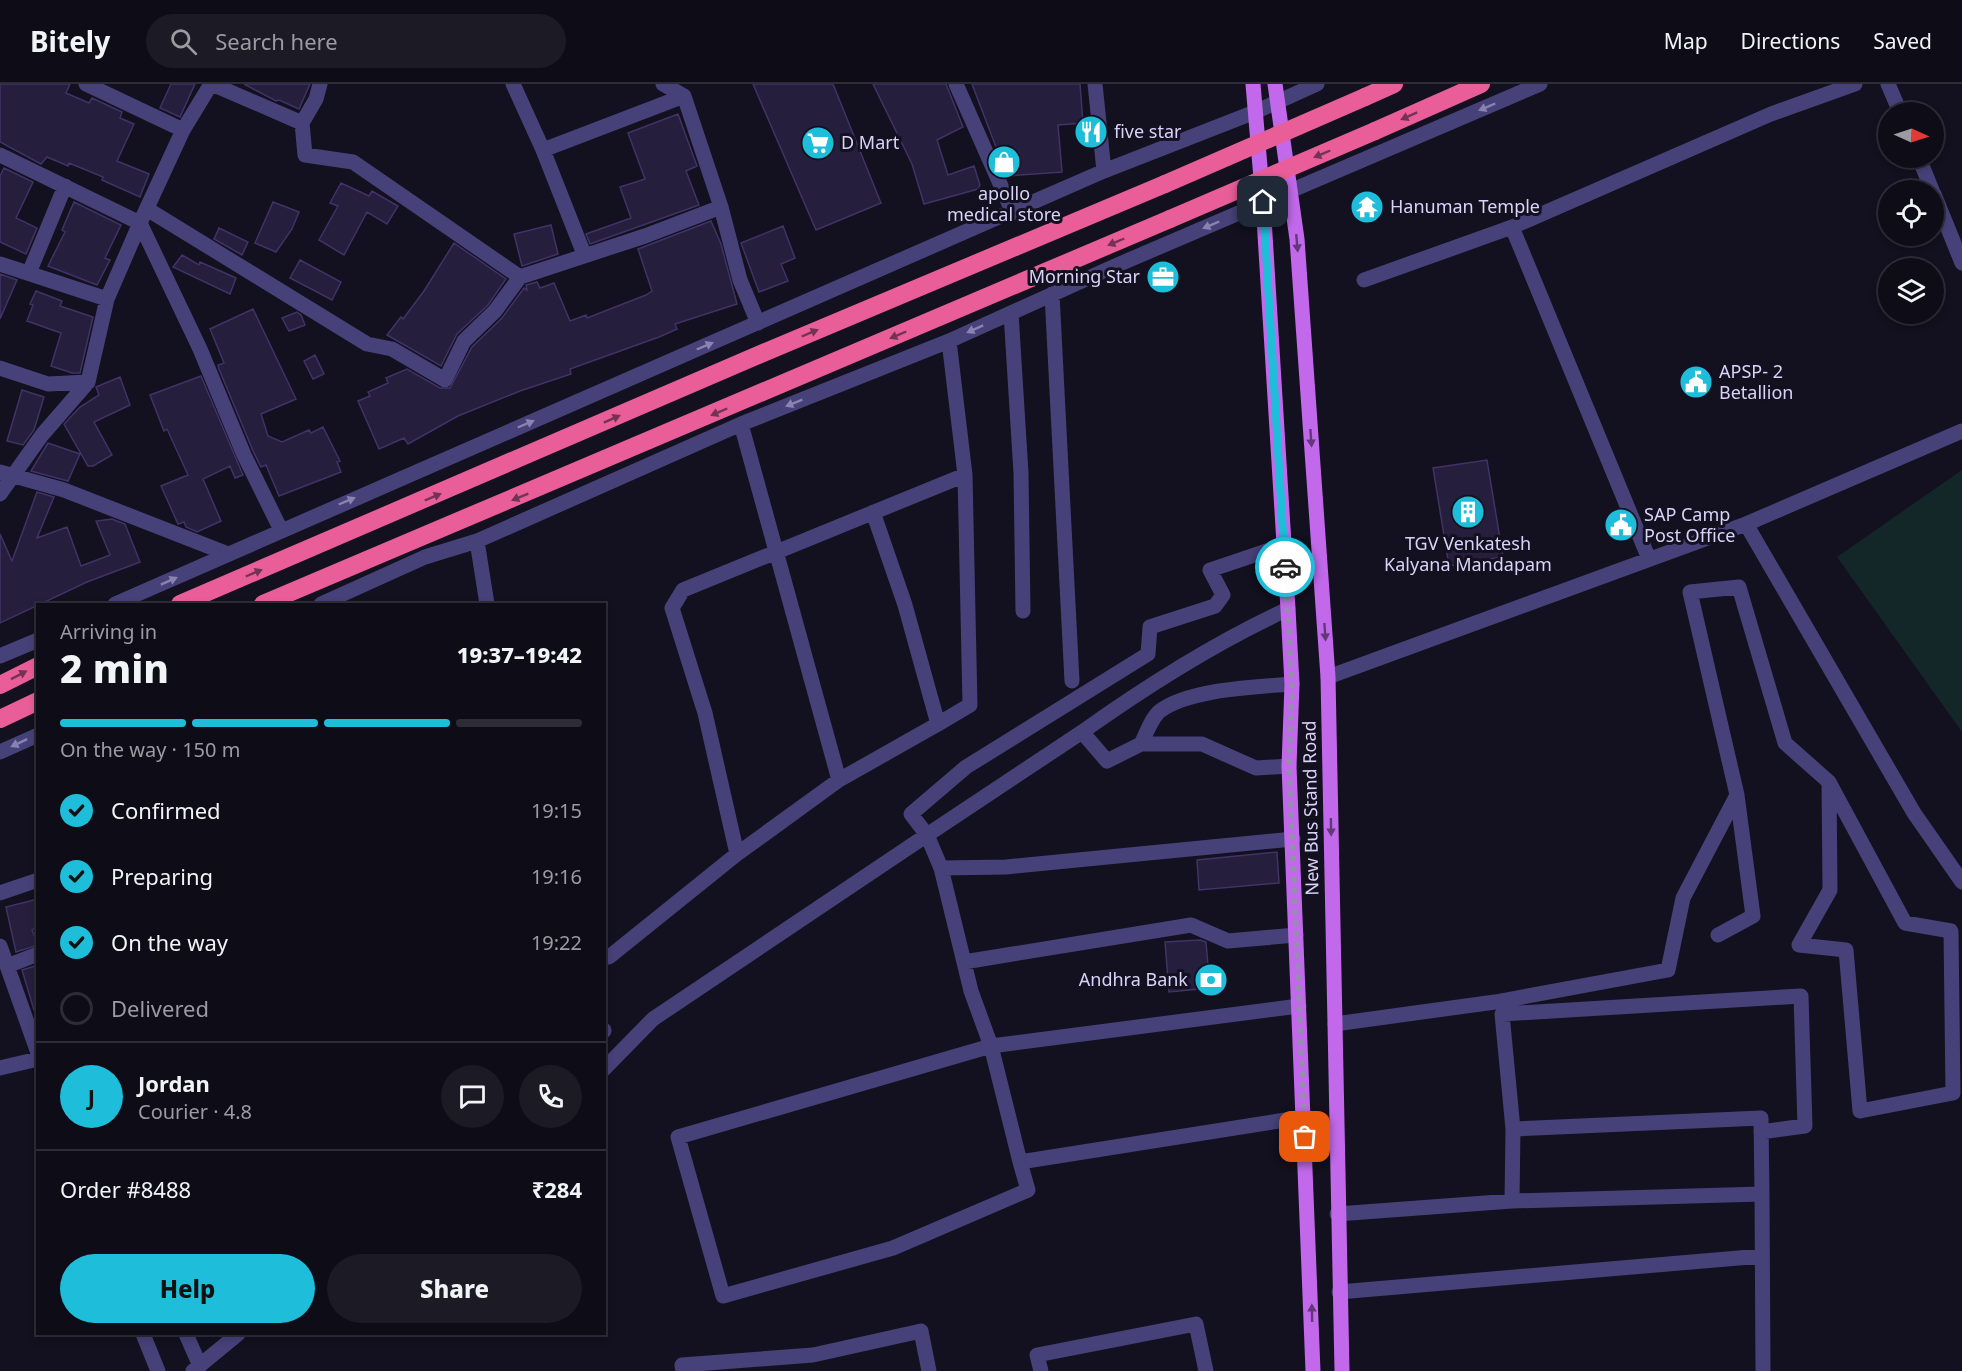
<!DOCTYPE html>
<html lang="en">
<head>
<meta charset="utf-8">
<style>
  body { margin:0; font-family:"Noto Sans",sans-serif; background:#1c1a24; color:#f1f3f6; height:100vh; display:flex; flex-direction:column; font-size:22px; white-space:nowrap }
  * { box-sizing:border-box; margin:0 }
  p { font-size:20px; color:#9b9ba1 }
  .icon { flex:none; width:33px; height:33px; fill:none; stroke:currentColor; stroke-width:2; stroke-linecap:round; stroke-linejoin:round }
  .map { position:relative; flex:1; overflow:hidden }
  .drawer { position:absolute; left:36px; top:519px; width:570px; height:732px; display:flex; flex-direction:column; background:#0e0c17; border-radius:0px; box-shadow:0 3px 9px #0003,0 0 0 2px #2e2c36 }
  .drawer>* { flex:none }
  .needle { width:39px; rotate:93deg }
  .tools { position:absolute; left:1878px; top:18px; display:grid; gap:12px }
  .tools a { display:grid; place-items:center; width:66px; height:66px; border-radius:50%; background:#0e0c17; box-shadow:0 3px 9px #0003,0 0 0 2px #2e2c36; font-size:30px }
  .pin { position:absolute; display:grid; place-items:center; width:51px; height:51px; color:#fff; margin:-26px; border-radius:12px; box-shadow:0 3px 9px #0006 }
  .courier { position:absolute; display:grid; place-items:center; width:60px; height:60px; margin:-30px; border:4px solid #1ebdda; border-radius:50%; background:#fff; color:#222; box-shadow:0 2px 8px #0007 }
  .head em { font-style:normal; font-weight:800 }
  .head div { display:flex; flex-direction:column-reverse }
  .head { display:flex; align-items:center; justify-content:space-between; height:102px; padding:0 24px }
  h1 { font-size:39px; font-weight:800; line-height:45px }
  .bar { display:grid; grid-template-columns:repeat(4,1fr); gap:9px 6px; align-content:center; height:72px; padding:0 24px }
  .bar i { height:8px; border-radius:4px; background:#2e2c36 }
  .bar .on { background:#1ebdda }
  .bar p { grid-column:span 4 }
  .line { display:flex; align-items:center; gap:15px; padding:0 24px; border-top:2px solid #2e2c36 }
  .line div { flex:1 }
  .round { display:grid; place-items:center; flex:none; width:63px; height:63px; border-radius:32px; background:#1c1a24 }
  ol { padding:0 24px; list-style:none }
  li { display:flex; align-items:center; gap:18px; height:66px }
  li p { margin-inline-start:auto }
  li .icon { padding:6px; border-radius:50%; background:#1ebdda; color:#111; stroke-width:4 }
  li:last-child { color:#9b9ba1 }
  li i { width:33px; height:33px; border:3px solid #2e2c36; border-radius:50% }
  .action { display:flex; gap:12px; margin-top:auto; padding:12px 24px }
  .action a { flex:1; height:69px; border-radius:36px; background:#1ebdda; color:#111; font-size:24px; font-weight:800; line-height:69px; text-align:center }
  .action a+a { background:#1c1a24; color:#f1f3f6 }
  header { display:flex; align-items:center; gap:36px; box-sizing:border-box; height:84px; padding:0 30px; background:#0e0c17; border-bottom:2px solid #2e2c36 }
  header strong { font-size:28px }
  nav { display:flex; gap:33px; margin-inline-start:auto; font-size:21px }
  .search { width:420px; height:54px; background:#1c1a24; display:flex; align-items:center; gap:15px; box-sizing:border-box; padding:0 21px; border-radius:33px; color:#9b9ba1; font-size:22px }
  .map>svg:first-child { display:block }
</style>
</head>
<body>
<header>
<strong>Bitely</strong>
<div class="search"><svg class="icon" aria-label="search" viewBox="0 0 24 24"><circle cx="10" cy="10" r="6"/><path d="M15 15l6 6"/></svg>Search here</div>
<nav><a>Map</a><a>Directions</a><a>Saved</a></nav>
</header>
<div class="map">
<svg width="1962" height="1287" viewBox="0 0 1962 1287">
  <rect width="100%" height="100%" fill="#13101f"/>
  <!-- green -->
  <path fill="#132728" d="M1962 386V648L1837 473Z"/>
  <!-- building -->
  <path fill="#261e3d" stroke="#403366" stroke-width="1.5" d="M0 0H70L66 9 89 19 92 14 122 28 120 34 134 40 117 77 149 90 140 113 102 96 103 93 69 79 68 82 47 73 41 80 0 58Z
    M171 0H195L180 33 160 24Z
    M244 0H310L299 25 279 16 276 17Z
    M753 0H833L881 119 816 146Z
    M873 0H946L963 43 937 56 948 91 974 82 980 101 978 105 924 120 912 80Z
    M972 0H1080L1083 39 1058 41 1062 88 1007 92Z
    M678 30 697 82 686 87 699 121 590 160 586 150 631 134 620 103 645 95 628 49Z
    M4 84 33 98 16 134 37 144 26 170 0 158V92Z
    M341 99 369 112 372 107 398 122 387 140 367 128 344 171 319 156 338 122 330 119Z
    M74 118 121 141 105 174 110 176 97 201 48 182 65 148 62 146Z
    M273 118 299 128 292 145 276 168 255 159Z
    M711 137 721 160 737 220 675 240 677 245 659 253 570 285 571 290 520 307 458 332 408 360 404 354 379 365 358 317 370 312 368 308 388 299 386 294 407 285 440 304H450L472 263 502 234 524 204 527 206 526 201 537 198 540 204 554 199 570 237 586 231 587 234 646 211 652 207 638 165Z
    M551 141 558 170 522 182 514 150Z
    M783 142 795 174 781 180 788 197 759 208 741 159Z
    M219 144 248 158 242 171 214 155Z
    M454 159 506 195 488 221 457 250 441 282 387 251 401 233 403 235 424 207Z
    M182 171 199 181 200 178 236 194 230 210 173 183Z
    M300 176 341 198 332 216 290 194Z
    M0 190 17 196 0 235Z
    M36 207 62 217 60 222 93 233 80 289H72L51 282 61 249 27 237 33 221 30 220Z
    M253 225 296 315 261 330 268 352 282 358 309 346 311 349 323 343 340 377 337 378 341 388 279 412 266 381 261 383 253 367 219 285 218 281 224 279 210 245Z
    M297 228 301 231 305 241 289 247 282 234Z
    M315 271 324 290 313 295 304 277Z
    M201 292 243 391 235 394 230 382 203 395 221 437 197 448 186 443 184 438 178 440 161 402 188 391 167 345 164 347 150 311Z
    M120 293 130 321 94 338 112 371 93 382H88L64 340 80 323 99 311 96 303Z
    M22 306 44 313 34 346 23 361 7 357Z
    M48 359 80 370 68 397 31 387Z
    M1487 376 1503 473 1449 482 1433 384Z
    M37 408 54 413 37 454 67 443 81 482 110 471 96 437 112 435 125 440 140 478 87 498 0 539V450L12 477Z
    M1277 768 1279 799 1199 806 1197 776Z
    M38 815V842L32 846 38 861 16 868 6 823Z
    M1200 856 1206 858 1210 904 1169 908 1165 858Z
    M38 881V926H34L22 886Z"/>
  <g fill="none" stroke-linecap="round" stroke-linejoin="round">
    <!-- minor -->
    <path stroke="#464178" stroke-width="15" d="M86 0 183 46 211 0
      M212 0 302 39 316 15 320 0
      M513 0 543 66 584 170
      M663 0 684 12 721 123
      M956 0 1013 129
      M1095 0 1104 87
      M1888 0 1900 28
      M302 39 305 71 353 78 520 193
      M543 66 684 12
      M0 71 140 139 183 46
      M1919 74 1932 106
      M1934 110 1962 179
      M147 125 367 260 392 265 445 296 464 257 495 227 520 193 645 152 721 123 740 196 758 239
      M1512 143 1649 475
      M0 180 107 215 140 139 200 265 244 371 281 446
      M29 189 65 102
      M1364 196 1512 143 1771 30 1855 0
      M1052 210 1072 597
      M1011 229 1021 389 1023 527
      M0 284 48 300 88 298 107 215
      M741 340 839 696
      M0 388 64 406 228 470
      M0 410 42 351 88 298
      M873 428 905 521 938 640 970 621 965 391
      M1746 440 1962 347
      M477 457 487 520
      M115 520 1104 87 1255 28 1317 0
      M321 520 425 473 477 457 741 340 949 257 1115 182 1540 0
      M1288 525C1214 559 1148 601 1082 648L1107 677 1141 660H1202L1256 684 1289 682
      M0 572 38 556
      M1328 593 1746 440 1914 729 1962 798
      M1082 648 927 751 911 730 966 683 1148 570 1150 543 1215 522 1223 511 1210 486 1284 461
      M1141 660C1146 650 1152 633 1160 627 1189 605 1256 603 1292 600
      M0 668 38 651
      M1293 755 1006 783 941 784 971 907 991 962 1299 922
      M737 770 839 696 938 640
      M0 809 38 796
      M1718 851 1753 832 1737 711
      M0 862 38 969
      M609 873 737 770 705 629 672 524 683 506 965 391 949 257
      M964 878 1191 841 1228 857 1296 851
      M7 882 38 870
      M1335 940 1495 918 1668 886 1683 814 1737 711 1690 508 1739 503 1785 659 1829 698 1830 806 1799 861 1846 866 1860 1027 1953 1009 1951 847 1905 839 1829 698
      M604 946V947
      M0 984 38 975
      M604 985 653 935 927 751 941 784
      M1513 1045 1502 930 1801 912 1805 1042 1761 1048
      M1020 1078 1028 1106 893 1164 723 1212 678 1053 991 962 1020 1078 1304 1033
      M1512 1117 1513 1045 1761 1034 1762 1110
      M1337 1130 1512 1117 1762 1110 1763 1287
      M1339 1208 1762 1172
      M143 1250 158 1287
      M186 1250 200 1282
      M193 1287 238 1250
      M683 1287 682 1281 813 1271 921 1247 929 1287
      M1041 1287 1037 1271 1196 1240 1206 1287"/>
    <!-- major -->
    <path stroke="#c169ea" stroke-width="15" d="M1253 0 1263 118 1288 525 1292 600 1289 682 1313 1287
      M1275 0 1297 155 1328 593 1342 1287"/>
    <!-- highway -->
    <path stroke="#e95e99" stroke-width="18" d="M1365 13 1394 0
      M1375 47 1481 0
      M180 520 756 272 1165 100
      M263 520 1170 135
      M0 601 38 582
      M0 635 38 617"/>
    <!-- highway-bridge -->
    <path stroke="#e95e99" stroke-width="18" d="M1165 100 1365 13
      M1170 135 1375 47"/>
  </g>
  <!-- one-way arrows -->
  <defs><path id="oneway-solid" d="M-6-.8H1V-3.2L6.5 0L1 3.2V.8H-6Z" transform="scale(1.5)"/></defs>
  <g fill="#8983b2">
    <use href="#oneway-solid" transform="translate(1487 23) rotate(157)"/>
    <use href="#oneway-solid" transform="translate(1211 141) rotate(157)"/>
    <use href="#oneway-solid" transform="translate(975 245) rotate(156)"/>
    <use href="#oneway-solid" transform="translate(705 262) rotate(-23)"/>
    <use href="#oneway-solid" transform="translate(794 319) rotate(158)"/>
    <use href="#oneway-solid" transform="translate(526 340) rotate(-23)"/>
    <use href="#oneway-solid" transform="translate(347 417) rotate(-23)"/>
    <use href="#oneway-solid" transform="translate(169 497) rotate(-24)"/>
    <use href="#oneway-solid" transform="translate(19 659) rotate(155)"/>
  </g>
  <g fill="#733356">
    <use href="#oneway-solid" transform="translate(1409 32) rotate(156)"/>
    <use href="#oneway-solid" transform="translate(1322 70) rotate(157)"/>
    <use href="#oneway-solid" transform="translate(1116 158) rotate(157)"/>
    <use href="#oneway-solid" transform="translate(810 249) rotate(-23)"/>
    <use href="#oneway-solid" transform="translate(898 251) rotate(157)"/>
    <use href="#oneway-solid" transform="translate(719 328) rotate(157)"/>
    <use href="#oneway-solid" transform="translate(612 335) rotate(-24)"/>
    <use href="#oneway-solid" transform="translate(433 413) rotate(-23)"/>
    <use href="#oneway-solid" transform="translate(520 413) rotate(158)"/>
    <use href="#oneway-solid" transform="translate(254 489) rotate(-23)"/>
    <use href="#oneway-solid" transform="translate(19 591) rotate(-27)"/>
  </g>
  <g fill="#61387a">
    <use href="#oneway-solid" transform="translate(1297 159) rotate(85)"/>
    <use href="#oneway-solid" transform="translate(1311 354) rotate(86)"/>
    <use href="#oneway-solid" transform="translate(1325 548) rotate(86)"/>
    <use href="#oneway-solid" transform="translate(1331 743) rotate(89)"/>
    <use href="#oneway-solid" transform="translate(1312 1229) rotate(-91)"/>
  </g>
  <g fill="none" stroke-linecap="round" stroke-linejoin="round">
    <!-- done -->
    <path stroke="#948fad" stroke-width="6" stroke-dasharray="0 10.8" d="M1285 483 1292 600 1289 682 1305 1053"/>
    <!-- route -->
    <path stroke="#1ebdda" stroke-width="8" d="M1263 118 1285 483"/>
  </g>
  <!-- icons -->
  <defs>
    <symbol id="restaurant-disc" viewBox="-11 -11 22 22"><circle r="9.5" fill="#1ebdda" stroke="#13101f"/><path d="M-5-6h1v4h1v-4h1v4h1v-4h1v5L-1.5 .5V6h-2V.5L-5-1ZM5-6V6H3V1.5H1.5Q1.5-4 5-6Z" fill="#fff"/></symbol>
    <symbol id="supermarket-disc" viewBox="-11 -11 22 22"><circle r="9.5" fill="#1ebdda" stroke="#13101f"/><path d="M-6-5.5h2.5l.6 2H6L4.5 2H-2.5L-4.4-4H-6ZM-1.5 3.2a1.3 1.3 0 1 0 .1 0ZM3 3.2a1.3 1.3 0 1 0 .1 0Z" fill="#fff"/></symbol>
    <symbol id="shop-disc" viewBox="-11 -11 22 22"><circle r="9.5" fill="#1ebdda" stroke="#13101f"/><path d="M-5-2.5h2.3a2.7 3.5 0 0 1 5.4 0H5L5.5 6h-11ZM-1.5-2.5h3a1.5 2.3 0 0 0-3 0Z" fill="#fff"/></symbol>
    <symbol id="temple-disc" viewBox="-11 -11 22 22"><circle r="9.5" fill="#1ebdda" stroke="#13101f"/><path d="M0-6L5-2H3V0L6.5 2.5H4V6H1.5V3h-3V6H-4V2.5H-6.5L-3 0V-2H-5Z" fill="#fff"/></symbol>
    <symbol id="office-disc" viewBox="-11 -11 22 22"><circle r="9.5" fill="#1ebdda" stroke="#13101f"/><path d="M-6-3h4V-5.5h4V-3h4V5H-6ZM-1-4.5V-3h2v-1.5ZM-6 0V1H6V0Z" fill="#fff"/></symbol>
    <symbol id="civic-disc" viewBox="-11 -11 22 22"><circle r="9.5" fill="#1ebdda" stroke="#13101f"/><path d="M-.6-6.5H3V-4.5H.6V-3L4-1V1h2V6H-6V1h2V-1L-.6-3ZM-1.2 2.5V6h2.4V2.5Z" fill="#fff"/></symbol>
    <symbol id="building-disc" viewBox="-11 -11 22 22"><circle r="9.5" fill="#1ebdda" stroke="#13101f"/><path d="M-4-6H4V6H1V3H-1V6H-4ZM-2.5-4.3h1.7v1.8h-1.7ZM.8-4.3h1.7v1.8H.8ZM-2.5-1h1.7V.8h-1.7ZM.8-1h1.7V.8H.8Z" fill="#fff"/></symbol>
    <symbol id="bank-disc" viewBox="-11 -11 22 22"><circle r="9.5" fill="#1ebdda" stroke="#13101f"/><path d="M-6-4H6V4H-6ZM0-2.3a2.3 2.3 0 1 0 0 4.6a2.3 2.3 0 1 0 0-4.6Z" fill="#fff"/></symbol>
  </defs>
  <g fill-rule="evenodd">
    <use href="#restaurant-disc" x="1072" y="29" width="38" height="38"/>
    <use href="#supermarket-disc" x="799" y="40" width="38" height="38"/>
    <use href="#shop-disc" x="985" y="59" width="38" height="38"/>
    <use href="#temple-disc" x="1348" y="104" width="38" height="38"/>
    <use href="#office-disc" x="1144" y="174" width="38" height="38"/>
    <use href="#civic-disc" x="1677" y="279" width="38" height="38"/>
    <use href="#building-disc" x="1449" y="409" width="38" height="38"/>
    <use href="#civic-disc" x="1602" y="422" width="38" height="38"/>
    <use href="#bank-disc" x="1192" y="877" width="38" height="38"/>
  </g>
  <g text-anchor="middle" stroke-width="6" stroke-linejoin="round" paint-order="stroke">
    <!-- poi labels -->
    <g font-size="18" fill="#dad3f9" stroke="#13101f" text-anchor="start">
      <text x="1114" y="54">five star</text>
      <text x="841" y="65">D Mart</text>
      <text x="1004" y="116" text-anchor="middle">apollo<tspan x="1004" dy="21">medical store</tspan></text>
      <text x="1390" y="129">Hanuman Temple</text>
      <text x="1140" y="199" text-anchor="end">Morning Star</text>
      <text x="1719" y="294">APSP- 2<tspan x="1719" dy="21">Betallion</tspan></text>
      <text x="1644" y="437">SAP Camp<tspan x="1644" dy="21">Post Office</tspan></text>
      <text x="1468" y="466" text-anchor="middle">TGV Venkatesh<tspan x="1468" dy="21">Kalyana Mandapam</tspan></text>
      <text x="1188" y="902" text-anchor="end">Andhra Bank</text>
    </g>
    <!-- street labels -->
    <g font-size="18" fill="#dad3f9" stroke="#13101f">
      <text transform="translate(1311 724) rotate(-91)" y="6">New Bus Stand Road</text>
    </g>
  </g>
</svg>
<div class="tools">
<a><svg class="needle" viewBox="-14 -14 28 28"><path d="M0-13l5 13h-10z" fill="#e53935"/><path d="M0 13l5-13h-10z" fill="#9b9ba1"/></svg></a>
<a><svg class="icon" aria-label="locate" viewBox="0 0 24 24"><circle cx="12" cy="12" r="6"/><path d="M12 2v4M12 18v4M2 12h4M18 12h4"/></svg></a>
<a><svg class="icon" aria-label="layers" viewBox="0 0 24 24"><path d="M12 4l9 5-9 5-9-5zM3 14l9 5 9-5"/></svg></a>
</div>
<div class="pin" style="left:1305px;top:1053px;background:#ea580c"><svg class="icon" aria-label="bag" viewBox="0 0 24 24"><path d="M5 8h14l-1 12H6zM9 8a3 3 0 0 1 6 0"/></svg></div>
<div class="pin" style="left:1263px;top:118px;background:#1f2937"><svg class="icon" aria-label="home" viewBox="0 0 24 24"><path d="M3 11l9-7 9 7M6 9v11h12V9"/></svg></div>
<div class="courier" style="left:1285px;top:483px"><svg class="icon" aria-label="car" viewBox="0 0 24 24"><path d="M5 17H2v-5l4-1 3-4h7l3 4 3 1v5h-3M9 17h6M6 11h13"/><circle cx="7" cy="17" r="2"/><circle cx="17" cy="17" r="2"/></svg></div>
<section class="drawer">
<div class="head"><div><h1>2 min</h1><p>Arriving in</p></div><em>19:37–19:42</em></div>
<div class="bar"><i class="on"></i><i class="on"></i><i class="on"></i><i></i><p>On the way · 150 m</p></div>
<ol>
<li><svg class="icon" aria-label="check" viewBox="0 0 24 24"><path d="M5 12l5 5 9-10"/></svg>Confirmed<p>19:15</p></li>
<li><svg class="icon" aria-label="check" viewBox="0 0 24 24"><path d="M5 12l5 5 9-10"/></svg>Preparing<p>19:16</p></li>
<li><svg class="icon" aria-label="check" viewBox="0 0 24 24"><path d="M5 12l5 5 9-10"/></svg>On the way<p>19:22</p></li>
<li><i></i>Delivered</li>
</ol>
<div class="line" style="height:108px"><b class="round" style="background:#1ebdda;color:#111">J</b><div><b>Jordan</b><p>Courier · 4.8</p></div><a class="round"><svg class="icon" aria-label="chat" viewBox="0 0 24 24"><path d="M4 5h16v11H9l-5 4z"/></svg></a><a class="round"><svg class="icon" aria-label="phone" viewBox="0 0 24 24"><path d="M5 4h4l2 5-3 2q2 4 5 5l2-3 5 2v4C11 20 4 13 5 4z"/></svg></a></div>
<div class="line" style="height:78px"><div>Order #8488</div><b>₹284</b></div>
<div class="action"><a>Help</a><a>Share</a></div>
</section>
</div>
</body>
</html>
